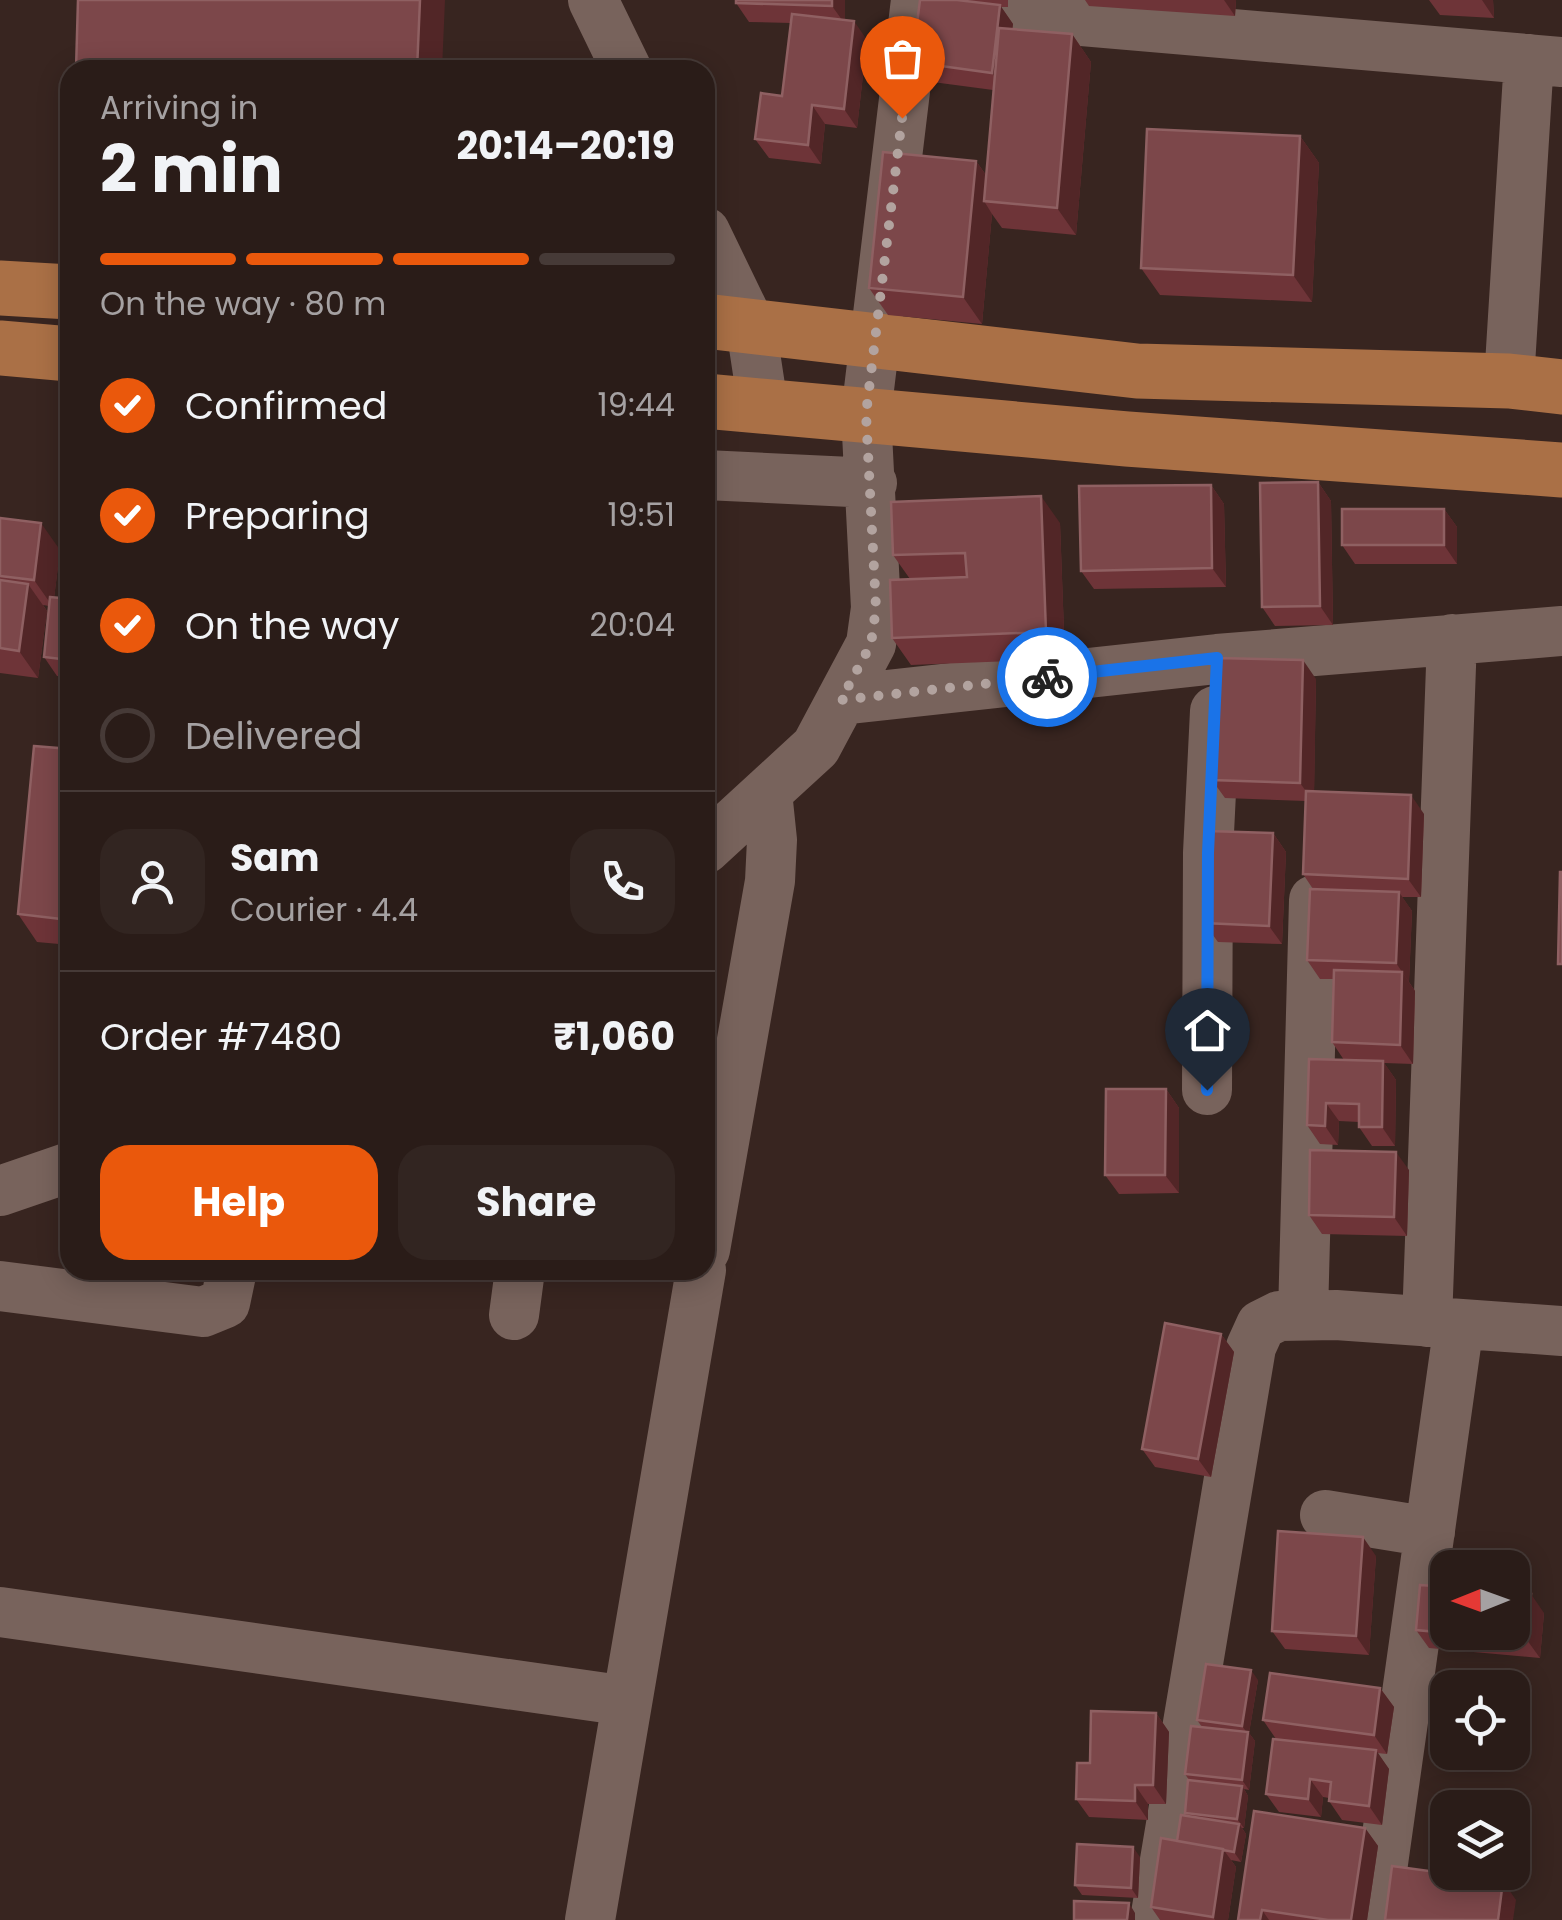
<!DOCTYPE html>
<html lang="en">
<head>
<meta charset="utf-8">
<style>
  body { margin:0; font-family:Poppins,sans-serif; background:#322521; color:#f1f3f6; height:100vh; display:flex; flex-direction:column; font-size:38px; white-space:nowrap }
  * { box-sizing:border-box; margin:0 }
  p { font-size:32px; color:#a5a1a2 }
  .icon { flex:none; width:55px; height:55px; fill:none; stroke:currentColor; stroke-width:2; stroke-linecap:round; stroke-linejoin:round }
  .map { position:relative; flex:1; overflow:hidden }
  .drawer { position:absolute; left:60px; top:60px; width:655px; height:1220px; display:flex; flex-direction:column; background:#2a1c18; border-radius:30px; box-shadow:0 5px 25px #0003,0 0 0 2px #463a37 }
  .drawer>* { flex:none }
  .needle { width:65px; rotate:269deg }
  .buttons { position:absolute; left:1430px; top:1550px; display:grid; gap:20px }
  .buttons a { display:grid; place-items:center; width:100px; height:100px; border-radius:20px; background:#2a1c18; box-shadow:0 5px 25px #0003,0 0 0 2px #463a37; font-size:50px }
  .pin { position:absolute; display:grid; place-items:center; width:85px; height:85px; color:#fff; margin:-102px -42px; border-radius:50% 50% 50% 0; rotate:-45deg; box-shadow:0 0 10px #0007 }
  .pin .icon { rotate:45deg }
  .courier { position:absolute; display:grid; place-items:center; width:100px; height:100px; margin:-50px; border:8px solid #1a73e8; border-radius:50%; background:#fff; color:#222; box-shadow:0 2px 12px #0007 }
  .headline em { font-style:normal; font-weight:700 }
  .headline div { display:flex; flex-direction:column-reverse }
  .headline { display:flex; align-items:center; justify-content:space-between; height:170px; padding:0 40px }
  h1 { font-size:65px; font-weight:700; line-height:75px }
  .bar { display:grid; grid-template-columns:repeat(4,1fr); gap:15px 10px; align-content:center; height:120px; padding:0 40px }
  .bar i { height:12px; border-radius:8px; background:#463a37 }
  .bar .current { background:#ea580c }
  .bar p { grid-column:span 4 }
  .line { display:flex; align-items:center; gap:25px; padding:0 40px; border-top:2px solid #463a37 }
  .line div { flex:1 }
  .round { display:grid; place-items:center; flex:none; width:105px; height:105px; border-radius:30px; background:#322521 }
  ol { padding:0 40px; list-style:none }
  li { display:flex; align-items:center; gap:30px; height:110px }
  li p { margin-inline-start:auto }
  li .icon { padding:10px; border-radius:50%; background:#ea580c; color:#fff; stroke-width:4 }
  li:last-child { color:#a5a1a2 }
  li i { width:55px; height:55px; border:5px solid #463a37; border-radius:50% }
  .primary-button { display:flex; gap:20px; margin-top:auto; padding:20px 40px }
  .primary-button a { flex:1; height:115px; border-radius:30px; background:#ea580c; color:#fff; font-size:40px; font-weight:700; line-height:115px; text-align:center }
  .primary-button a+a { background:#322521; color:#f1f3f6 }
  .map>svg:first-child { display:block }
</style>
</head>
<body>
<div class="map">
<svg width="1562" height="1920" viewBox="0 0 1562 1920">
  <rect width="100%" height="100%" fill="#382520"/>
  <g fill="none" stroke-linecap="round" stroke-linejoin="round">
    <!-- minor -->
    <path stroke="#78635c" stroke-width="50" d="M593 0 627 70
      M940 9 1562 62
      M705 232 751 327 763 406
      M1509 381 1529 59
      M705 475 872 483
      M841 700 1217 659 1562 631
      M705 849 816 747 871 644 876 608 866 414 916 0
      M1207 1090 1208 853 1215 711
      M0 1191 70 1167
      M705 1250 770 881 772 840 767 792
      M0 1286 203 1312 225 1303 232 1270
      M514 1315 520 1270
      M1303 1315 1314 900
      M1427 1322 1452 639
      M1325 1515 1430 1532
      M0 1612 627 1701
      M590 1920 701 1270
      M1155 1920 1251 1347 1261 1325 1279 1316 1336 1315 1562 1331
      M1375 1920 1459 1324"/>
    <!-- major -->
    <path stroke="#aa7046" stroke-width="55" d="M0 288 70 292
      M705 321 1137 371 1509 381 1562 387
      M0 348 70 354
      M705 401 1127 439 1562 470"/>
  </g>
  <!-- wall -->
  <path fill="#6e3438" d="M736 0H845V20L867 40 857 128 825 124 821 164 769 158 755 139 782 96 791 23 749 22 736 3Z
    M920 0H1008V7H1001L1013 24 1012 29 1072 34 1091 62 1076 235 1002 228 992 214 982 324 888 315 869 288 976 161 986 175 993 90 925 81 912 62Z
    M1085 0H1236L1235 16 1089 6Z
    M1429 0H1493L1494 18 1440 15Z
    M1300 136 1319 163 1312 302 1160 295 1141 268Z
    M1318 482 1331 501 1333 625 1275 626 1262 607Z
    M1211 485 1224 504 1226 587 1094 589 1081 571Z
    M1444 509 1457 527V564H1355L1342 545Z
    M0 518 60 550 54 598 70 599V677L57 676 44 657 49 606 43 605 47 611 38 678 0 673Z
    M1060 523 1065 659 911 665 892 638 910 579 893 555Z
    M70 542V598L60 584Z
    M1316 679 1314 791 1424 814 1421 897H1402L1412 911 1409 982 1415 991 1413 1064 1384 1063 1396 1080 1395 1146H1372L1359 1127V1122L1339 1121 1338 1145 1320 1144 1307 1125 1344 1060 1332 1042 1333 979H1320L1307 960 1313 889 1303 874 1306 801 1225 798 1212 780Z
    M70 749V945L37 942 18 914Z
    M1273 833 1286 852 1282 944 1218 942 1204 923Z
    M1166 1089 1179 1108V1193L1119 1194 1105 1175Z
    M1409 1170 1407 1236 1322 1234 1309 1215Z
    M1221 1334 1234 1352 1211 1477 1155 1467 1142 1449Z
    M1376 1556 1369 1655 1285 1649 1272 1631Z
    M1544 1613 1540 1658 1429 1648 1416 1630Z
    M1258 1680 1249 1733 1255 1741 1249 1790 1244 1789 1248 1796 1244 1828H1242L1246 1834 1241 1862 1231 1860 1236 1867 1228 1920H1160L1151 1907 1186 1816 1185 1813 1189 1780 1185 1774 1202 1727 1197 1720Z
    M1380 1688 1394 1707 1387 1754 1377 1753 1389 1769 1382 1825 1342 1820 1329 1801V1798L1323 1797 1321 1817 1279 1812 1266 1794 1276 1739 1263 1720Z
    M1156 1713 1169 1732 1166 1804H1148V1820L1089 1817 1076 1799 1090 1763Z
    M1365 1828 1378 1846 1367 1920H1238Z
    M1140 1857 1138 1898 1082 1895 1075 1885Z"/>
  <!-- shaded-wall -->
  <path fill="#522627" d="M420 0H445L442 70H417Z
    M832 0H845V24L832 6Z
    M1224 0H1236L1235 16Z
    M1482 0H1493L1494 18Z
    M1000 5 1013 24 1005 92 992 73Z
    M854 21 867 40 857 128 844 109Z
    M1072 34 1091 62 1076 235 1057 208Z
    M812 105 825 124 821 164 808 145Z
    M1300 136 1319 163 1312 302 1293 275Z
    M976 161 995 188 984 201 992 214 982 324 963 297Z
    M1318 482 1331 501 1333 625 1320 606Z
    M1211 485 1224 504 1226 587 1212 568Z
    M1041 496 1060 523 1065 659 1046 632Z
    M1444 509 1457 527V564L1444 545Z
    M41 523 60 550 53 607 34 580Z
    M28 584 47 611 38 678 19 651Z
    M1303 660 1316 679 1314 802 1300 783Z
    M1411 795 1424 814 1421 897 1408 879Z
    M1273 833 1286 852 1282 944 1269 926Z
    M1399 892 1412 911 1409 982 1396 963Z
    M1402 972 1415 991 1413 1064 1400 1045Z
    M1383 1061 1396 1080 1395 1146 1382 1127Z
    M1166 1089 1179 1108V1193L1165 1175Z
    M1326 1103 1339 1121 1338 1145 1325 1126Z
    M1396 1152 1409 1170 1407 1236 1394 1217Z
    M1221 1334 1234 1352 1211 1477 1198 1459Z
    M1363 1537 1376 1556 1369 1655 1356 1636Z
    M1531 1594 1544 1613 1540 1658 1527 1640Z
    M1251 1670 1258 1680 1249 1733 1255 1741 1249 1790 1242 1780 1248 1734 1242 1726Z
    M1380 1688 1394 1707 1387 1754 1374 1735Z
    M1156 1713 1169 1732 1166 1804 1153 1785Z
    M1376 1750 1389 1769 1382 1825 1369 1806Z
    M1310 1779 1323 1797 1321 1817 1308 1799Z
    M1135 1785 1148 1804V1820L1135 1801Z
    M1242 1786 1248 1796 1244 1828 1237 1819Z
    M1239 1824 1246 1834 1241 1862 1234 1852Z
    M1365 1828 1378 1846 1367 1920H1351Z
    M1133 1847 1140 1857 1138 1898 1131 1888Z
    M1223 1849 1236 1867 1228 1920H1215L1213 1917Z
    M1503 1881 1516 1900 1513 1920H1498Z
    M1129 1903 1135 1913V1920H1127Z
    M1262 1910 1269 1920H1260Z"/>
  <!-- building -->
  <path fill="#7c474a" stroke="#8f6062" stroke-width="2.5" d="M78 0H420L417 70H76Z
    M736 0H832V6L736 3Z
    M920 0H957L1000 5 992 73 912 62Z
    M792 14 854 21 844 109 812 105 808 145 755 139 761 93 782 96Z
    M999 28 1072 34 1057 208 984 201Z
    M1147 129 1300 136 1293 275 1141 268Z
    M883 152 976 161 963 297 869 288Z
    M1318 482 1320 606 1262 607 1260 483Z
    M1211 485 1212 568 1081 571 1079 486Z
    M1041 496 1046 632 892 638 890 580 967 577 965 553 893 555 891 502Z
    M1342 509H1444V545H1342Z
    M0 518 41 523 34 580 0 576Z
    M64 541 70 542V585L60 584Z
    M0 580 28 584 19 651 0 648Z
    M50 597 70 599V660L44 657Z
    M1216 658 1303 660 1300 783 1212 780Z
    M34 746 70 749V920L18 914Z
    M1306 791 1411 795 1408 879 1303 874Z
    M1208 831 1273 833 1269 926 1204 923Z
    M1560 872H1562V964H1558Z
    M1310 889 1399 892 1396 963 1307 960Z
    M1334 970 1402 972 1400 1045 1332 1042Z
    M1309 1059 1383 1061 1382 1127H1359V1104L1326 1103 1325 1126 1307 1125Z
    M1106 1089H1166L1165 1175H1105Z
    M1310 1150 1396 1152 1394 1217 1309 1215Z
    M1165 1323 1221 1334 1198 1459 1142 1449Z
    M1278 1531 1363 1537 1356 1636 1272 1631Z
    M1420 1585 1448 1587V1632H1512V1593L1531 1594 1527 1640 1416 1630Z
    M1206 1664 1251 1670 1242 1726 1197 1720Z
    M1270 1673 1380 1688 1374 1735 1263 1720Z
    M1091 1711 1156 1713 1153 1785H1135V1801L1076 1799 1077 1763H1090Z
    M1191 1726 1248 1732 1242 1780 1185 1774Z
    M1273 1739 1376 1750 1369 1806 1329 1801 1331 1782 1310 1779 1308 1799 1266 1794Z
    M1188 1780 1242 1786 1237 1819 1185 1813Z
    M1254 1811 1365 1828 1351 1920H1328L1262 1910 1260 1920H1238Z
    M1181 1815 1239 1824 1234 1852 1223 1850V1849L1177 1841Z
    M1161 1838 1223 1849 1213 1917 1151 1907Z
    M1077 1844 1133 1847 1131 1888 1075 1885Z
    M1392 1866 1503 1881 1498 1920H1385Z
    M1074 1901 1129 1903 1127 1920H1074Z"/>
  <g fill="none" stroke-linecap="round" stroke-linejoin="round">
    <!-- done -->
    <path stroke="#b2a39f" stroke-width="10" stroke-dasharray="0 18" d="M902 118 866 414 876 608 871 644 841 700 1047 677"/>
    <!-- route -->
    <path stroke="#1a73e8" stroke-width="12" d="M1047 677 1217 658 1208 853 1207 1090"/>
  </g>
</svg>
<div class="buttons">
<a><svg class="needle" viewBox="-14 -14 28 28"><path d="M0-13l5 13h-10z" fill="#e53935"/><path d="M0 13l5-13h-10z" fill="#a5a1a2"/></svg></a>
<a><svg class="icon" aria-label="locate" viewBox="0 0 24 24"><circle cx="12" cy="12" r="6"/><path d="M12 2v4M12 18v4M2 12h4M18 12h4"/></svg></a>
<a><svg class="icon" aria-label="layers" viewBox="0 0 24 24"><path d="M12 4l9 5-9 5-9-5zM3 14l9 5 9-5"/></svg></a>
</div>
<div class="pin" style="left:902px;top:118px;background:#ea580c"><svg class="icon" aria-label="bag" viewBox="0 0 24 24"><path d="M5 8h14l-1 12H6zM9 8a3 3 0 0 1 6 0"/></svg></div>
<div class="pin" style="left:1207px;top:1090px;background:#1f2937"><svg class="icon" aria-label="home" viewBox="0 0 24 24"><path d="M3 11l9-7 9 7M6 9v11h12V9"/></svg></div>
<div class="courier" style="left:1047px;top:677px"><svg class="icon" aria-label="bike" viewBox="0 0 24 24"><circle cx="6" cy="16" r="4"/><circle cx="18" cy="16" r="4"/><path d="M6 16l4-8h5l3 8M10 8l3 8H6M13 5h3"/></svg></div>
<section class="drawer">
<div class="headline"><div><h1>2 min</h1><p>Arriving in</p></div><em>20:14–20:19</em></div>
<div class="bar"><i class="current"></i><i class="current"></i><i class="current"></i><i></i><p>On the way · 80 m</p></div>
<ol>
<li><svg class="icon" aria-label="check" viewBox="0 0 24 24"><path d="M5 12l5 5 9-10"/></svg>Confirmed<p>19:44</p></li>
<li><svg class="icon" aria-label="check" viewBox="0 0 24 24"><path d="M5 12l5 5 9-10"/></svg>Preparing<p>19:51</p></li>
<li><svg class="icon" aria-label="check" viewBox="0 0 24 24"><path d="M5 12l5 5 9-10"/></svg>On the way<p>20:04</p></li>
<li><i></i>Delivered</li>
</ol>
<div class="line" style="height:180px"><a class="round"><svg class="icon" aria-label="person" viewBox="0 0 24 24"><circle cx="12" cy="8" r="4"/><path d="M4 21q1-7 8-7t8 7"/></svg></a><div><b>Sam</b><p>Courier · 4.4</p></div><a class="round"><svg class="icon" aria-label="phone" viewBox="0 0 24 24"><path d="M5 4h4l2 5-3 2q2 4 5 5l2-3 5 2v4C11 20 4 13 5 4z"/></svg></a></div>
<div class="line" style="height:130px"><div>Order #7480</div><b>₹1,060</b></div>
<div class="primary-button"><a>Help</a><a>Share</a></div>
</section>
</div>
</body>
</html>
